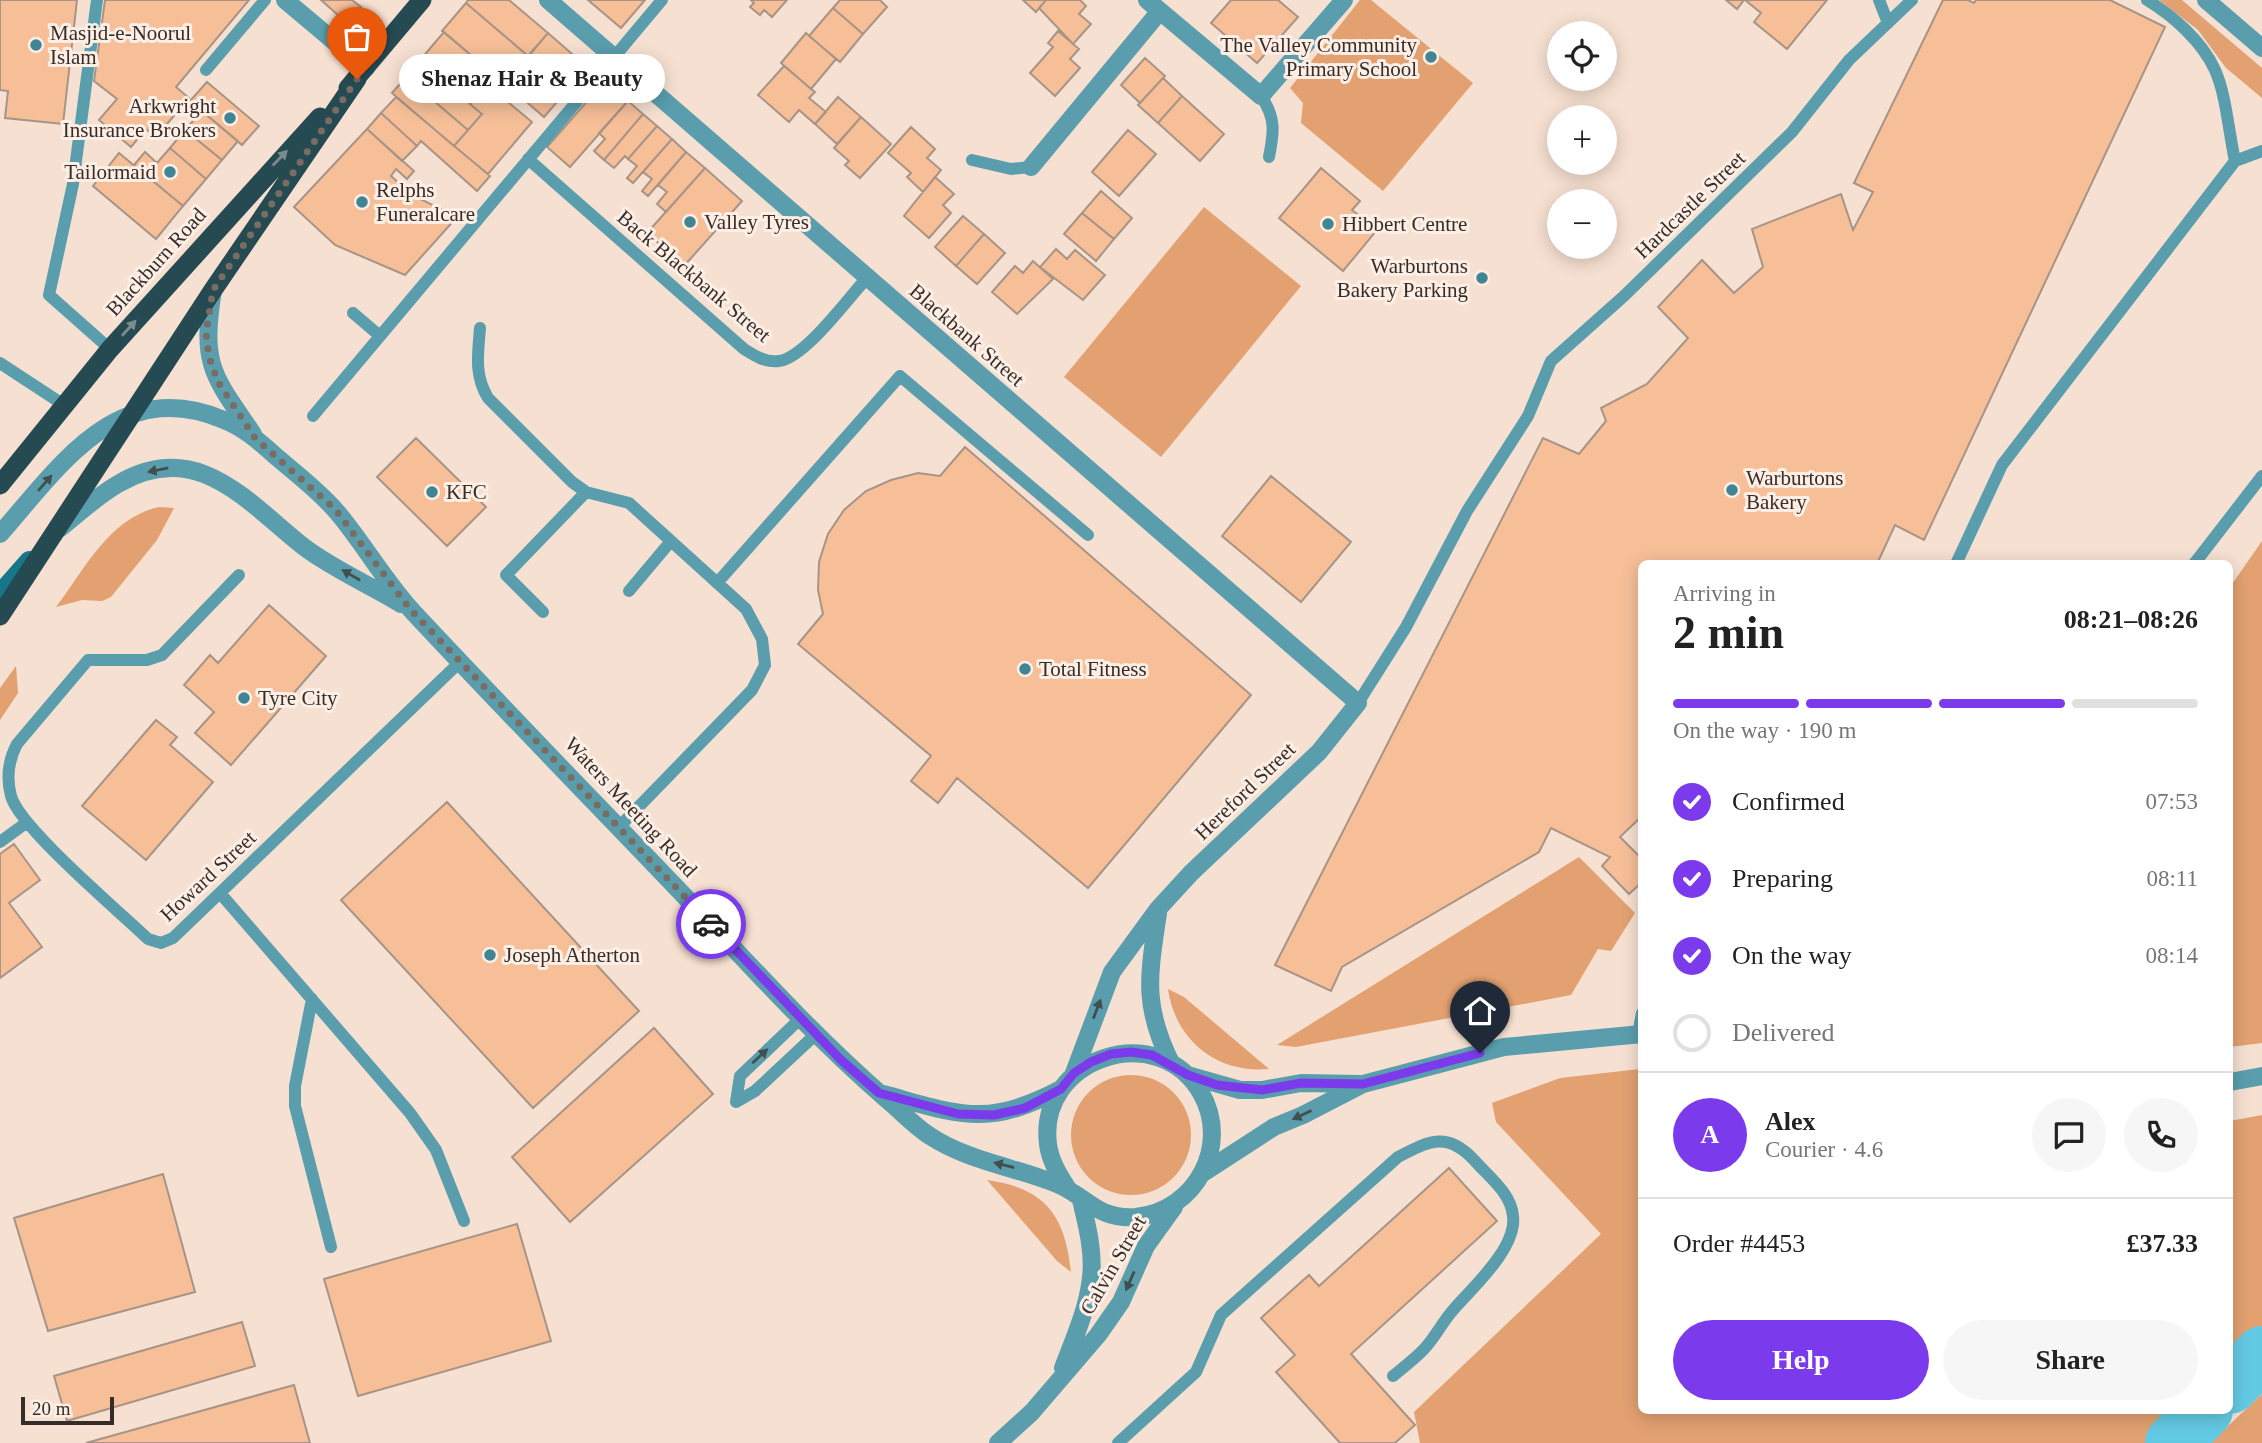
<!DOCTYPE html>
<html lang="en">
<head>
<meta charset="utf-8">
<style>
  body { margin:0; font-family:Georgia,serif; background:#f6f6f6; color:#222; height:100vh; display:flex; flex-direction:column; font-size:26px; white-space:nowrap }
  * { box-sizing:border-box; margin:0 }
  p { font-size:23px; color:#767676 }
  .icon { flex:none; width:38px; height:38px; fill:none; stroke:currentColor; stroke-width:2; stroke-linecap:round; stroke-linejoin:round }
  .map { position:relative; flex:1; overflow:hidden }
  .sheet { position:absolute; left:1638px; top:560px; width:595px; height:854px; display:flex; flex-direction:column; background:#fff; border-radius:10px; box-shadow:0 4px 18px #0003 }
  .sheet>* { flex:none }
  .controls { position:absolute; left:1547px; top:21px; display:grid; gap:14px }
  .controls a { display:grid; place-items:center; width:70px; height:70px; border-radius:50%; background:#fff; box-shadow:0 4px 18px #0003; font-size:35px }
  .scale { position:absolute; left:21px; bottom:18px; width:93px; box-sizing:border-box; padding-left:7px; border:4px solid #362d28; border-top:0; font-size:19px; line-height:24px; white-space:nowrap; color:#362d28; -webkit-text-stroke:5px #fdefe6; paint-order:stroke }
  .pin { position:absolute; display:grid; place-items:center; width:60px; height:60px; color:#fff; margin:-72px -30px; border-radius:50% 50% 50% 0; rotate:-45deg; box-shadow:0 0 7px #0007 }
  .pin .icon { rotate:45deg }
  .courier { position:absolute; display:grid; place-items:center; width:70px; height:70px; margin:-35px; border:5px solid #7c3aed; border-radius:50%; background:#fff; color:#222; box-shadow:0 2px 9px #0007 }
  .bubble { position:absolute; height:49px; border-radius:24px; background:#fff; box-shadow:0 4px 18px #0003; font-size:23px; font-weight:600; line-height:49px; text-align:center }
  .overview em { font-style:normal; font-weight:600 }
  .overview div { display:flex; flex-direction:column-reverse }
  .overview { display:flex; align-items:center; justify-content:space-between; height:119px; padding:0 35px }
  h1 { font-size:46px; font-weight:600; line-height:52px }
  .bar { display:grid; grid-template-columns:repeat(4,1fr); gap:10px 7px; align-content:center; height:84px; padding:0 35px }
  .bar i { height:9px; border-radius:5px; background:#e0e0e0 }
  .bar .active { background:#7c3aed }
  .bar p { grid-column:span 4 }
  .line { display:flex; align-items:center; gap:18px; padding:0 35px; border-top:2px solid #e0e0e0 }
  .line div { flex:1 }
  .round { display:grid; place-items:center; flex:none; width:74px; height:74px; border-radius:37px; background:#f6f6f6 }
  ol { padding:0 35px; list-style:none }
  li { display:flex; align-items:center; gap:21px; height:77px }
  li p { margin-inline-start:auto }
  li .icon { padding:7px; border-radius:50%; background:#7c3aed; color:#fff; stroke-width:4 }
  li:last-child { color:#767676 }
  li i { width:38px; height:38px; border:4px solid #e0e0e0; border-radius:50% }
  .cta { display:flex; gap:14px; margin-top:auto; padding:14px 35px }
  .cta a { flex:1; height:80px; border-radius:42px; background:#7c3aed; color:#fff; font-size:28px; font-weight:600; line-height:80px; text-align:center }
  .cta a+a { background:#f6f6f6; color:#222 }
  .map>svg:first-child { display:block }
</style>
</head>
<body>
<div class="map">
<svg width="2262" height="1443" viewBox="0 0 2262 1443">
  <rect width="100%" height="100%" fill="#f6e0d1"/>
  <!-- green -->
  <path fill="#e3a171" d="M1360 0H1371L1473 83 1383 191 1301 123 1303 103 1290 88Z
    M2159 0H2182L2262 68V98L2226 68 2198 30Z
    M1204 207 1301 286 1161 457 1064 377Z
    M159 507 174 508 157 540 111 597 102 601 82 600 56 607C85 569 109 518 159 507Z
    M2262 541V1043L2230 1047V587Z
    M16 666 18 693 0 720V688Z
    M1579 857 1635 913 1611 951 1598 949 1571 995 1296 1047 1277 1045Z
    M1168 989 1184 997 1269 1069C1217 1074 1175 1040 1168 989Z
    M1640 1069 1642 1410 2179 1411 2153 1443H1420L1414 1412 1601 1234 1496 1122 1492 1103 1560 1078Z
    M1071 1135a60 60 0 1 1 120 0a60 60 0 1 1-120 0Z
    M2262 1115V1326L2230 1359V1121Z
    M987 1180C1045 1188 1065 1215 1071 1272L1057 1261Z
    M2262 1394V1443H2210Z"/>
  <g fill="none" stroke-linecap="round" stroke-linejoin="round">
    <!-- river -->
    <path stroke="#63cae3" stroke-width="56" d="M2230 1386 2262 1354
      M2173 1443 2205 1410"/>
  </g>
  <!-- building -->
  <path fill="#f6bf98" stroke="#a89486" stroke-width="2" d="M0 0H77L63 124 5 118 8 91 0 90Z
    M105 0H249L176 87 189 98 156 137 146 129 131 147 99 120 117 99 94 81Z
    M321 0H352L361 7 347 23Z
    M468 0H509L548 33 528 56 466 3Z
    M588 0H645L621 28Z
    M751 0H787L772 17 764 10 760 15 750 7 754 3Z
    M840 0H880L887 7 863 34 833 8Z
    M1023 0H1046L1036 12Z
    M1046 0H1080L1086 6 1079 14 1091 24 1073 44 1039 8Z
    M1231 0H1278L1298 17 1257 63 1211 23Z
    M1726 0H1744L1737 9Z
    M1745 0H1827L1787 49 1754 22 1761 13Z
    M1943 0H1968L1974 3 1976 0H2110L2165 27 1924 540 1895 525 1877 564H1642V816L1620 837 1642 859V882L1629 894 1602 866 1610 857 1551 828 1539 852 1342 967 1331 991 1275 965 1543 438 1579 454 1606 421 1601 408 1647 384 1688 338 1658 307 1702 260 1734 293 1763 267 1752 229 1841 194 1853 230 1873 192 1854 183Z
    M466 3 528 56 521 65 531 73 515 92 442 31Z
    M833 8 863 34 840 62 809 36Z
    M1058 31 1079 49 1070 59 1080 68 1055 96 1030 73 1053 47 1048 43Z
    M444 32 491 72 468 99 421 59Z
    M548 33 587 67 544 117 515 92 531 73 521 65Z
    M806 33 836 59 811 89 781 63Z
    M1145 58 1165 76 1140 103 1121 85Z
    M419 61 482 114 468 130 406 77Z
    M784 66 815 92 809 98 826 112 815 124 799 110 789 122 758 95Z
    M406 77 468 130 454 146 392 93Z
    M492 77 508 90 502 97 532 122 488 174 454 146 482 114 470 104Z
    M1163 78 1182 96 1158 123 1138 105Z
    M605 81 628 101 570 167 547 147Z
    M207 82 259 126 242 145 190 101Z
    M1182 96 1224 134 1200 161 1158 123Z
    M396 97 490 176 477 191 421 141 417 146 381 113Z
    M838 97 861 117 837 144 815 124Z
    M628 101 643 114 604 160 594 151 605 139 599 133Z
    M202 111 238 141 222 160 185 130Z
    M381 113 417 146 402 161 367 129Z
    M643 114 657 126 628 159 625 156 614 168 604 160Z
    M861 117 891 144 860 178 845 165 849 161 834 148Z
    M657 126 672 139 633 183 627 178 637 166 628 159Z
    M911 127 935 149 927 158 941 170 923 192 907 177 911 173 888 153Z
    M367 129 414 171 407 179 396 169 391 176 414 196 457 217 405 275 335 245 294 207Z
    M185 130 222 160 206 179 170 148Z
    M1128 130 1156 154 1119 196 1092 172Z
    M672 139 686 152 648 196 642 191 652 179 643 172Z
    M170 148 206 179 183 206 134 165 145 152 157 163Z
    M686 152 705 168 666 212 657 204 667 192 658 185Z
    M119 153 183 206 156 239 93 186Z
    M705 168 742 201 684 266 647 233Z
    M1321 168 1360 201 1352 210 1377 230 1343 271 1279 218Z
    M935 177 954 194 943 205 951 213 929 238 904 216Z
    M1101 191 1132 218 1114 239 1082 213Z
    M1082 213 1114 239 1096 261 1064 234Z
    M963 216 984 234 956 266 935 247Z
    M984 234 1005 253 977 284 956 266Z
    M1056 249 1067 259 1075 250 1105 275 1083 300 1040 267Z
    M1033 261 1053 279 1017 314 992 292 1015 266 1023 273Z
    M416 438 486 507 447 546 377 477Z
    M965 447 1251 695 1088 888 957 778 938 803 911 781 931 756 798 644 823 614 818 590 819 562 828 534 844 510 866 491 891 480 918 473 940 476Z
    M1271 476 1351 542 1301 602 1222 536Z
    M269 605 326 656 231 765 195 733 214 712 184 685 210 655 218 663Z
    M156 720 177 737 170 745 213 782 146 860 82 806Z
    M447 802 639 1011 533 1108 341 900Z
    M14 844 40 880 9 903 42 947 0 978V854Z
    M654 1028 713 1094 570 1222 512 1157Z
    M1449 1168 1497 1221 1351 1354 1415 1425 1395 1443H1340L1276 1372 1295 1355 1261 1318 1309 1275 1319 1286Z
    M163 1174 195 1292 48 1331 14 1218Z
    M517 1224 551 1341 358 1396 324 1279Z
    M242 1322 255 1366 67 1421 54 1376Z
    M294 1385 310 1443H86Z"/>
  <g fill="none" stroke-linecap="round" stroke-linejoin="round">
    <!-- service -->
    <path stroke="#5a9eae" stroke-width="12" d="M97 0 73 184 49 295 110 349
      M1879 0 1888 23
      M206 70 265 0
      M1261 96C1276 118 1274 132 1269 157
      M528 159 744 349C755 356 766 363 779 361 805 358 848 298 867 278
      M972 160 1011 169 1031 167
      M2235 161 2262 151
      M353 313 380 336
      M480 328C478 354 474 375 488 398L572 482 586 492 629 503 746 609 762 639 765 665 752 690 619 827
      M0 363 64 405
      M313 416 662 0
      M1956 564 2002 465 2235 161C2229 134 2226 94 2215 70 2202 41 2173 16 2147 0
      M2194 564 2262 476
      M239 575 162 655 147 660H88L17 744C8 761 6 777 11 796 19 827 120 912 148 939L161 943 173 938 461 661
      M717 583 900 376 1088 535
      M629 591 671 541
      M543 612 506 575 586 492
      M1358 703 1406 627 1467 511 1528 416 1551 361 1624 296 1792 132 1849 60 1912 0
      M0 842 26 823
      M220 893 410 1113 436 1150 464 1221
      M312 999 295 1086V1106L331 1247
      M1638 1034 1642 1013
      M736 1102 740 1076 800 1019
      M736 1102 755 1091 815 1035
      M1118 1443 1196 1372 1221 1315 1398 1157C1429 1141 1447 1131 1474 1160 1489 1177 1511 1193 1513 1216 1517 1248 1473 1287 1454 1309 1443 1321 1436 1336 1425 1348 1416 1358 1404 1367 1393 1376"/>
    <!-- minor -->
    <path stroke="#5a9eae" stroke-width="18" d="M285 0 366 68
      M548 0 1358 703 1319 752 1191 873 1158 909 1112 972 1074 1073
      M1147 0 1261 96 1344 0
      M2206 0 2262 48
      M1031 167 1160 11
      M1158 913C1149 975 1142 1004 1171 1063"/>
    <!-- tertiary -->
    <path stroke="#5a9eae" stroke-width="18" d="M213 290C201 365 212 374 253 434
      M59 529C78 514 97 496 118 484 197 437 247 502 304 547 333 569 370 585 401 604
      M0 534C60 466 118 375 224 420 245 428 262 444 279 459 299 476 320 492 337 512 364 544 385 582 414 613 512 718 613 821 712 925 768 985 823 1044 885 1098 900 1110 914 1126 930 1136 968 1161 1015 1167 1057 1184 1088 1197 1097 1220 1136 1217 1196 1211 1231 1145 1201 1093 1158 1018 1037 1058 1048 1144 1050 1161 1059 1175 1068 1189
      M1187 1075 1240 1090H1262L1301 1083 1360 1084
      M2230 1082 2262 1076
      M883 1094C961 1115 986 1128 1061 1089
      M1203 1173 1274 1127 1303 1115 1363 1084 1504 1047 1642 1034
      M1063 1368C1074 1339 1088 1308 1091 1277 1094 1252 1087 1225 1081 1200
      M998 1443 1032 1412 1098 1335 1121 1302 1146 1246 1174 1207"/>
    <!-- secondary -->
    <path stroke="#16778b" stroke-width="18" d="M0 593 29 560"/>
    <!-- trunk -->
    <path stroke="#264a52" stroke-width="19" d="M348 88 422 0
      M0 485 110 349 320 117
      M0 616 213 290 357 79"/>
  </g>
  <!-- one-way arrows -->
  <defs><path id="oneway-solid" d="M-6-.8H1V-3.2L6.5 0L1 3.2V.8H-6Z" transform="scale(1.75)"/></defs>
  <g fill="#7c8c8d">
    <use href="#oneway-solid" transform="translate(280 158) rotate(-46)"/>
    <use href="#oneway-solid" transform="translate(129 328) rotate(-48)"/>
  </g>
  <g fill="#414f50">
    <use href="#oneway-solid" transform="translate(158 470) rotate(169)"/>
    <use href="#oneway-solid" transform="translate(45 483) rotate(-49)"/>
    <use href="#oneway-solid" transform="translate(351 575) rotate(-150)"/>
    <use href="#oneway-solid" transform="translate(1097 1009) rotate(-69)"/>
    <use href="#oneway-solid" transform="translate(760 1056) rotate(-43)"/>
    <use href="#oneway-solid" transform="translate(1302 1115) rotate(155)"/>
    <use href="#oneway-solid" transform="translate(1004 1165) rotate(-166)"/>
    <use href="#oneway-solid" transform="translate(1130 1281) rotate(114)"/>
  </g>
  <g fill="none" stroke-linecap="round" stroke-linejoin="round">
    <!-- done -->
    <path stroke="#796c63" stroke-width="7" stroke-dasharray="0 12.6" d="M357 79 213 290 206 333 209 357 218 382 255 438 335 509 410 609 711 924"/>
    <!-- route -->
    <path stroke="#7c3aed" stroke-width="9" d="M711 924 841 1060 879 1093 958 1114 994 1115 1025 1108 1061 1089 1074 1073 1091 1062 1111 1054 1131 1052 1152 1055 1188 1075 1217 1085 1262 1090 1301 1083 1363 1084 1480 1053"/>
  </g>
  <!-- markers -->
  <g fill="#418494" stroke="#fdefe6" stroke-width="2.5">
    <circle cx="36" cy="45" r="7"/>
    <circle cx="1431" cy="57" r="7"/>
    <circle cx="230" cy="118" r="7"/>
    <circle cx="170" cy="172" r="7"/>
    <circle cx="362" cy="202" r="7"/>
    <circle cx="690" cy="222" r="7"/>
    <circle cx="1328" cy="224" r="7"/>
    <circle cx="1482" cy="278" r="7"/>
    <circle cx="1732" cy="490" r="7"/>
    <circle cx="432" cy="492" r="7"/>
    <circle cx="1025" cy="669" r="7"/>
    <circle cx="244" cy="698" r="7"/>
    <circle cx="490" cy="955" r="7"/>
  </g>
  <g text-anchor="middle" stroke-width="6" stroke-linejoin="round" paint-order="stroke">
    <!-- poi labels -->
    <g font-size="21" fill="#362d28" stroke="#fdefe6" text-anchor="start">
      <text x="50" y="40">Masjid-e-Noorul<tspan x="50" dy="24">Islam</tspan></text>
      <text x="1417" y="52" text-anchor="end">The Valley Community<tspan x="1417" dy="24">Primary School</tspan></text>
      <text x="216" y="113" text-anchor="end">Arkwright<tspan x="216" dy="24">Insurance Brokers</tspan></text>
      <text x="156" y="179" text-anchor="end">Tailormaid</text>
      <text x="376" y="197">Relphs<tspan x="376" dy="24">Funeralcare</tspan></text>
      <text x="704" y="229">Valley Tyres</text>
      <text x="1342" y="231">Hibbert Centre</text>
      <text x="1468" y="273" text-anchor="end">Warburtons<tspan x="1468" dy="24">Bakery Parking</tspan></text>
      <text x="1746" y="485">Warburtons<tspan x="1746" dy="24">Bakery</tspan></text>
      <text x="446" y="499">KFC</text>
      <text x="1039" y="676">Total Fitness</text>
      <text x="258" y="705">Tyre City</text>
      <text x="504" y="962">Joseph Atherton</text>
    </g>
    <!-- street labels -->
    <g font-size="21" fill="#362d28" stroke="#fdefe6">
      <text transform="translate(1690 205) rotate(-44)" y="7">Hardcastle Street</text>
      <text transform="translate(156 262) rotate(-48)" y="7">Blackburn Road</text>
      <text transform="translate(694 276) rotate(40)" y="7">Back Blackbank Street</text>
      <text transform="translate(967 335) rotate(41)" y="7">Blackbank Street</text>
      <text transform="translate(1245 791) rotate(-44)" y="7">Hereford Street</text>
      <text transform="translate(631 807) rotate(47)" y="7">Waters Meeting Road</text>
      <text transform="translate(208 876) rotate(-43)" y="7">Howard Street</text>
      <text transform="translate(1113 1265) rotate(-60)" y="7">Calvin Street</text>
    </g>
  </g>
</svg>
<div class="controls">
<a><svg class="icon" aria-label="locate" viewBox="0 0 24 24"><circle cx="12" cy="12" r="6"/><path d="M12 2v4M12 18v4M2 12h4M18 12h4"/></svg></a>
<a>+</a>
<a>−</a>
</div>
<div class="scale">20 m</div>
<div class="pin" style="left:357px;top:79px;background:#ea580c"><svg class="icon" aria-label="bag" viewBox="0 0 24 24"><path d="M5 8h14l-1 12H6zM9 8a3 3 0 0 1 6 0"/></svg></div>
<div class="pin" style="left:1480px;top:1053px;background:#1f2937"><svg class="icon" aria-label="home" viewBox="0 0 24 24"><path d="M3 11l9-7 9 7M6 9v11h12V9"/></svg></div>
<div class="courier" style="left:711px;top:924px"><svg class="icon" aria-label="car" viewBox="0 0 24 24"><path d="M5 17H2v-5l4-1 3-4h7l3 4 3 1v5h-3M9 17h6M6 11h13"/><circle cx="7" cy="17" r="2"/><circle cx="17" cy="17" r="2"/></svg></div>
<div class="bubble" style="left:399px;top:54px;width:266px">Shenaz Hair &amp; Beauty</div>
<section class="sheet">
<div class="overview"><div><h1>2 min</h1><p>Arriving in</p></div><em>08:21–08:26</em></div>
<div class="bar"><i class="active"></i><i class="active"></i><i class="active"></i><i></i><p>On the way · 190 m</p></div>
<ol>
<li><svg class="icon" aria-label="check" viewBox="0 0 24 24"><path d="M5 12l5 5 9-10"/></svg>Confirmed<p>07:53</p></li>
<li><svg class="icon" aria-label="check" viewBox="0 0 24 24"><path d="M5 12l5 5 9-10"/></svg>Preparing<p>08:11</p></li>
<li><svg class="icon" aria-label="check" viewBox="0 0 24 24"><path d="M5 12l5 5 9-10"/></svg>On the way<p>08:14</p></li>
<li><i></i>Delivered</li>
</ol>
<div class="line" style="height:126px"><b class="round" style="background:#7c3aed;color:#fff">A</b><div><b>Alex</b><p>Courier · 4.6</p></div><a class="round"><svg class="icon" aria-label="chat" viewBox="0 0 24 24"><path d="M4 5h16v11H9l-5 4z"/></svg></a><a class="round"><svg class="icon" aria-label="phone" viewBox="0 0 24 24"><path d="M5 4h4l2 5-3 2q2 4 5 5l2-3 5 2v4C11 20 4 13 5 4z"/></svg></a></div>
<div class="line" style="height:91px"><div>Order #4453</div><b>£37.33</b></div>
<div class="cta"><a>Help</a><a>Share</a></div>
</section>
</div>
</body>
</html>
